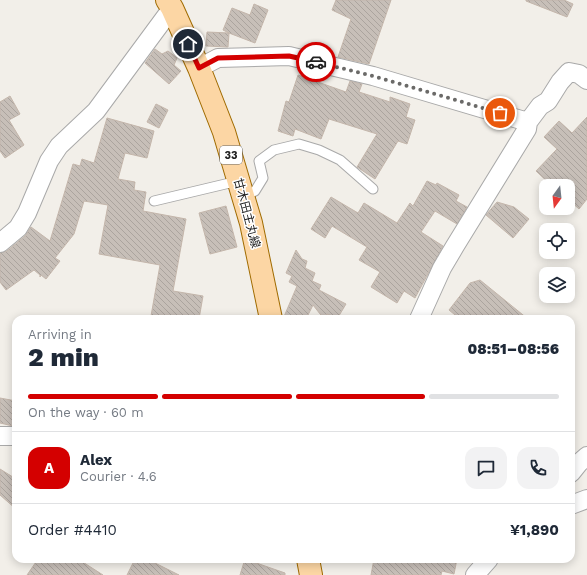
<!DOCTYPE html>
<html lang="en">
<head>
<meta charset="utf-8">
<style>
  body { margin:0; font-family:"Work Sans","Noto Sans JP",sans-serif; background:#f2f2f3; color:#1f2937; height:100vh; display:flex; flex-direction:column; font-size:15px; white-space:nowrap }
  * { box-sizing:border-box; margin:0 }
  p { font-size:13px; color:#747a83 }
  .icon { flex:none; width:22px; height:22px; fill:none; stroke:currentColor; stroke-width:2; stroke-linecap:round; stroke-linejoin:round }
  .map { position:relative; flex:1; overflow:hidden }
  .side { position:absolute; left:12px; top:315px; width:563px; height:248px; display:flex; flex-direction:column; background:#fff; border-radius:12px; box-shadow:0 2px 10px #0003 }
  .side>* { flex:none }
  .needle { width:26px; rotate:195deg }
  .tools { position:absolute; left:539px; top:179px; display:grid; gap:8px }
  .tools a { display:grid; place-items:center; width:36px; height:36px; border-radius:8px; background:#fff; box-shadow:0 2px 10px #0003; font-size:20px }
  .pin { position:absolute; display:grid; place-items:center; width:34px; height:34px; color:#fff; margin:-17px; border:2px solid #fff; border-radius:50%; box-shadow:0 1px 4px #0007 }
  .courier { position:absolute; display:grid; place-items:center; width:40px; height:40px; margin:-20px; border:3px solid #d40000; border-radius:50%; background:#fff; color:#222; box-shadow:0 1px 5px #0007 }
  .headline em { font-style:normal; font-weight:800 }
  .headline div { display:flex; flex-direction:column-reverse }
  .headline { display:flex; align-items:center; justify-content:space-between; height:68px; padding:0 16px }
  h1 { font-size:26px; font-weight:800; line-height:30px }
  .bar { display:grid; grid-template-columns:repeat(4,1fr); gap:6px 4px; align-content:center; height:48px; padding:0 16px }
  .bar i { height:5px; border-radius:3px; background:#e0e1e3 }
  .bar .current { background:#d40000 }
  .bar p { grid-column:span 4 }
  .line { display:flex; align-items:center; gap:10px; padding:0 16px; border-top:1px solid #e0e1e3 }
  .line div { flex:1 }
  .round { display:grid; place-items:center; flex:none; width:42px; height:42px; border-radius:12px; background:#f2f2f3 }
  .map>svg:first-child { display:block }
</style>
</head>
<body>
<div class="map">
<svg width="587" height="575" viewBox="0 0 587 575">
  <defs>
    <pattern id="building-back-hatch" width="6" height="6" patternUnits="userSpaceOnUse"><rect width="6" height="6" fill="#c7bfb8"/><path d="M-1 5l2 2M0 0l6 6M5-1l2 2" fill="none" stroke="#aba49e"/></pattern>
  </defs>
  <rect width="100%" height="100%" fill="#f2efe9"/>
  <!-- building -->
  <path fill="url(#building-back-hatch)" stroke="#c4b6ab" d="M336 0H391L369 64 338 57 351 19 332 10Z
    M526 0H564L573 4 567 17 526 1Z
    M254 4 268 10 255 43 229 33 228 47 206 46 207 32 229 33 223 30 232 8 250 15Z
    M155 49 162 54 168 51 177 58 174 65 181 71 169 84 145 63Z
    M298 75 346 92 350 81 362 84 359 92 390 102V97L410 104 406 117 415 120 407 144 398 141 375 179 357 167 377 134 329 119 321 139 295 129 293 136 278 131 286 101 289 102Z
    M10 96 20 114 9 120 24 145 5 158 0 151V102Z
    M156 104 168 110 159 128 147 122Z
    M587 117V199L579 209 568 199V186H552L536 171 557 149 544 137 559 121 572 133Z
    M107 118 154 131 147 158 125 153 118 179 135 182 134 190 146 192 143 211 186 219 173 291 203 296 199 319H157L158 317 151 316 160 265 99 254 108 205 84 201 74 234 55 258 60 261 46 279 41 275 40 277V275L34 270 6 290 0 282V253L7 251 25 236 31 227 50 241 73 164 80 166 82 159 94 163Z
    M427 181 436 185 437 183 459 195 456 201 467 207 457 224 435 211 421 232 443 246 415 298 404 291 397 303 371 287 380 272 359 260 367 247 332 226 325 238 311 229 331 197 358 213 364 203 397 223 410 203 413 206Z
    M497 202 514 207 529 219 513 238 486 215Z
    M226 206 237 247 210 254 199 213Z
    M296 250 302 259 307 261 305 268 315 273 312 281 321 285 319 290 346 304 337 319 327 314 324 319 313 305 306 319H283L297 286 289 282 292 276 286 273Z
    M480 280 528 319H460L449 310 470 283Z
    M0 398 16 401V410L13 426 0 423Z
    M0 469 16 479V509L0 495Z
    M38 559H78L103 575H27Z
    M135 559H147L179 575H127Z
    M245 559 285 573V575H240Z
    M374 559H457L454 574 442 571 441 575H371Z"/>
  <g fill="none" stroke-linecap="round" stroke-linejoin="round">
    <defs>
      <path id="lane" d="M243 197 255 191 263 178 259 161 274 150 299 144 319 150 340 160 373 189
        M154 201 238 181"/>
      <path id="street" d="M199 68 218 58 289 56 373 76 528 122
        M0 243 18 228 27 213 49 161 59 146 96 111 172 8
        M419 319 442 268 455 246 527 129 528 122 540 106 548 101 560 82 569 72 579 74 587 80
        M0 436H16
        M571 473 579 463 587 456
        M571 505 587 499
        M475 575 489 559"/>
      <path id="primary" d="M167 0 172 8 199 68 224 132 251 223 271 319
        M308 559 311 575"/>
    </defs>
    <!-- lane casing -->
    <use href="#lane" stroke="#a9a9a9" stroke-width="11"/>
    <!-- street casing -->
    <use href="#street" stroke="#a9a9a9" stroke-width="20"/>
    <!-- primary casing -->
    <use href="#primary" stroke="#a06b00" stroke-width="24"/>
    <!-- lane -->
    <use href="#lane" stroke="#fff" stroke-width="9"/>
    <!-- street -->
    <use href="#street" stroke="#fff" stroke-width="18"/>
    <!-- primary -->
    <use href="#primary" stroke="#fcd6a4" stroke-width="22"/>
  </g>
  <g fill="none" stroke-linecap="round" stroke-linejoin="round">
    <!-- done -->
    <path stroke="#6b6a68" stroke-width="4" stroke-dasharray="0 7.2" d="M316 62 373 76 500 113"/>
    <!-- route -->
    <path stroke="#d40000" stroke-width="5" d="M188 44 199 68 218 58 289 56 316 62"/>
  </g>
  <g text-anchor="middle" stroke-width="3" stroke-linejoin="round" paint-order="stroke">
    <!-- shield labels -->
    <rect fill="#fff" stroke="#646464" stroke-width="1" x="220" y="146" width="22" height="18" rx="3"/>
    <g font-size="11" font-weight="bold" fill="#222">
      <text x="231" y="159">33</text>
    </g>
    <!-- street labels -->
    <g font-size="12" fill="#222" stroke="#fff">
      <text transform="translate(247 213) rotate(75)" y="4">甘木田主丸線</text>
    </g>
  </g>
</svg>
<div class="tools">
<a><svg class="needle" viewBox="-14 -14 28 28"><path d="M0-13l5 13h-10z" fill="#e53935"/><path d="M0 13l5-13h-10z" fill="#747a83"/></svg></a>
<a><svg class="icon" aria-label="locate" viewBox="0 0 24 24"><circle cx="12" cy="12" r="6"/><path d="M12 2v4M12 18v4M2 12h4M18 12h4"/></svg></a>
<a><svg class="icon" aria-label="layers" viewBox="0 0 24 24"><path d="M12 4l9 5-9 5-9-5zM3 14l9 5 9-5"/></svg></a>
</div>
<div class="pin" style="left:500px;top:113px;background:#ea580c"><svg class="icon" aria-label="bag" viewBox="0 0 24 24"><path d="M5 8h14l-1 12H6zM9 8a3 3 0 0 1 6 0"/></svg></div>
<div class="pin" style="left:188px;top:44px;background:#1f2937"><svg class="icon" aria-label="home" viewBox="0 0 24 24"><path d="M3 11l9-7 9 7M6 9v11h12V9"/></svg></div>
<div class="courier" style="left:316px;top:62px"><svg class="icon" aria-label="car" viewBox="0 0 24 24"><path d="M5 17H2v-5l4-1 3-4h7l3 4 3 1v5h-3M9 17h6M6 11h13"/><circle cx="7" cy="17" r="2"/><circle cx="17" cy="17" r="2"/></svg></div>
<section class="side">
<div class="headline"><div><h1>2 min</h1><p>Arriving in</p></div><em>08:51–08:56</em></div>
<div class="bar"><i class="current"></i><i class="current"></i><i class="current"></i><i></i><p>On the way · 60 m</p></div>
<div class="line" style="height:72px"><b class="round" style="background:#d40000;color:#fff">A</b><div><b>Alex</b><p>Courier · 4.6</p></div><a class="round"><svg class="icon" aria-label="chat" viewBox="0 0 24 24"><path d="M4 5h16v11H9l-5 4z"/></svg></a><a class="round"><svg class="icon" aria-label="phone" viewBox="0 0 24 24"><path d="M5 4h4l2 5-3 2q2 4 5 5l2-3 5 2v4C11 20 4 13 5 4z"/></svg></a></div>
<div class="line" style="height:52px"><div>Order #4410</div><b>¥1,890</b></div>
</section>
</div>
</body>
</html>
